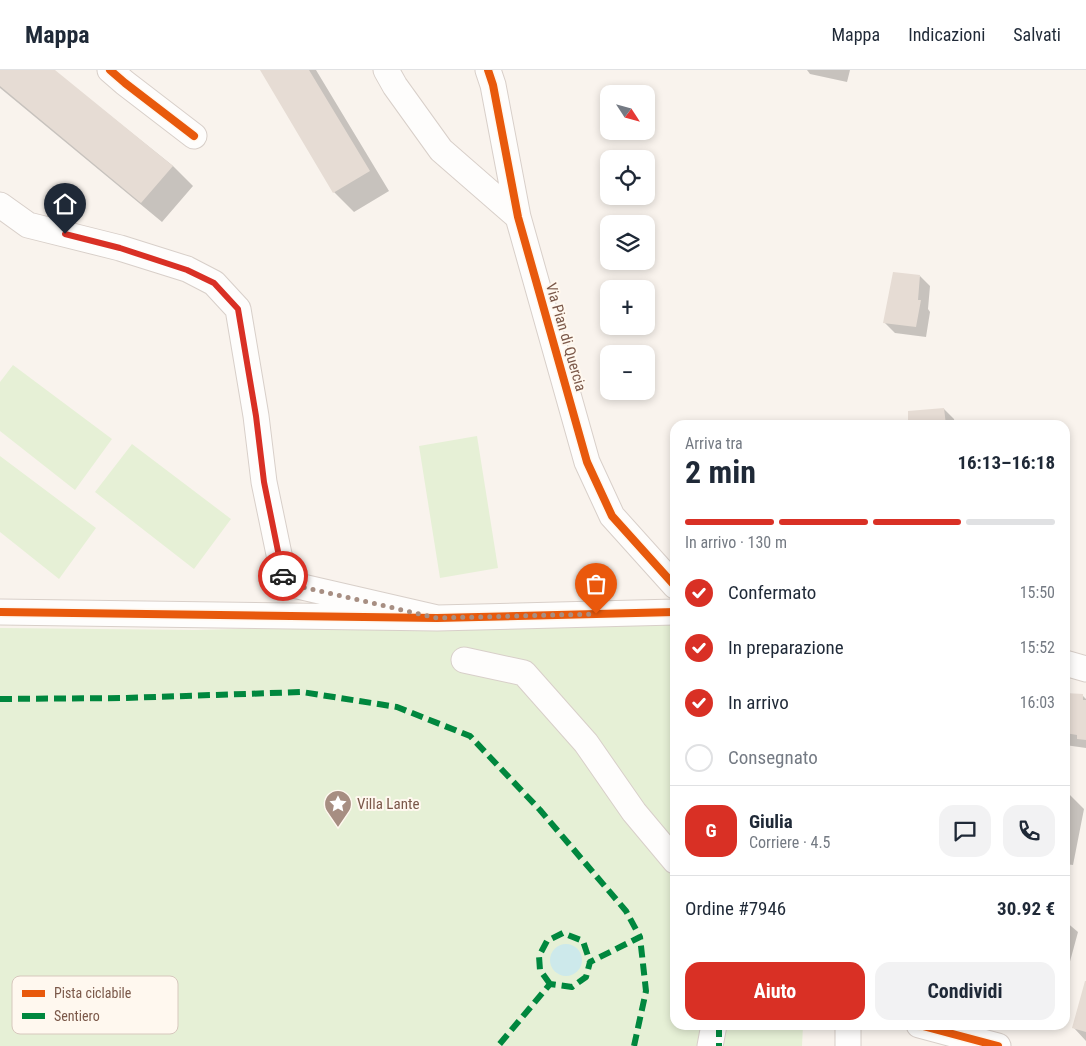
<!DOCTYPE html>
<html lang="it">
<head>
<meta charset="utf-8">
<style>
  body { margin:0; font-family:"Roboto Condensed",sans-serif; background:#f2f2f3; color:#1f2937; height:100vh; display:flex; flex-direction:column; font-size:19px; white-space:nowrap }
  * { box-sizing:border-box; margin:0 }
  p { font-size:16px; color:#747a83 }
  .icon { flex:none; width:28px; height:28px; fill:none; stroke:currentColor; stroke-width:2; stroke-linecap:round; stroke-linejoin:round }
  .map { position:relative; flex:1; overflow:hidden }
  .sheet { position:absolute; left:670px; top:350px; width:400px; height:610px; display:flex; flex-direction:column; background:#fff; border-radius:15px; box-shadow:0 2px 8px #0003 }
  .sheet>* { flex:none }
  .needle { width:32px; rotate:126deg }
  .buttons { position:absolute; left:600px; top:15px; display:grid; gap:10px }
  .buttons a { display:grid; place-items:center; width:55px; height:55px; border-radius:10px; background:#fff; box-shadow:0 2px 8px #0003; font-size:25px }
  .pin { position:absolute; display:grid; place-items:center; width:42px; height:42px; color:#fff; margin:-51px -21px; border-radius:50% 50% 50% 0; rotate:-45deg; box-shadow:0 0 5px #0007 }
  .pin .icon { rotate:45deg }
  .courier { position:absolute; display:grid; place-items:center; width:50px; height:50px; margin:-25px; border:4px solid #d93025; border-radius:50%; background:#fff; color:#222; box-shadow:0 1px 6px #0007 }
  .summary em { font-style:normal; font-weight:700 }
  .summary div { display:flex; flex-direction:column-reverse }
  .summary { display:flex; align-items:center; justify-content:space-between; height:85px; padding:0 15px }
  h1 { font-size:32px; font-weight:700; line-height:38px }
  .bar { display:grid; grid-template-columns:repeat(4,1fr); gap:8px 5px; align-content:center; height:60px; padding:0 15px }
  .bar i { height:6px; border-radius:4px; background:#e0e1e3 }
  .bar .selected { background:#d93025 }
  .bar p { grid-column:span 4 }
  .line { display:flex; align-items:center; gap:12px; padding:0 15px; border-top:1px solid #e0e1e3 }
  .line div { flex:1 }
  .round { display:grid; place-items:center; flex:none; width:52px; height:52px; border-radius:15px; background:#f2f2f3 }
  ol { padding:0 15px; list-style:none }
  li { display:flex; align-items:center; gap:15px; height:55px }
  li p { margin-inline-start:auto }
  li .icon { padding:5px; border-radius:50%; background:#d93025; color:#fff; stroke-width:4 }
  li:last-child { color:#747a83 }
  li i { width:28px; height:28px; border:2px solid #e0e1e3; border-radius:50% }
  .cta { display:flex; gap:10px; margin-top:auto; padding:10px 15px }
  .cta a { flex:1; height:58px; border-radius:15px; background:#d93025; color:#fff; font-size:20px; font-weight:700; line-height:58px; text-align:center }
  .cta a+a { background:#f2f2f3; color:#1f2937 }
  header { display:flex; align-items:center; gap:30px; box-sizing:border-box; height:70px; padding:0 25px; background:#fff; border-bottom:1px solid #e0e1e3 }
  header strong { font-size:24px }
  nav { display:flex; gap:28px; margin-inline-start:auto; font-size:18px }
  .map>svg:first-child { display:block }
</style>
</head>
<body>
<header>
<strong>Mappa</strong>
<nav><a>Mappa</a><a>Indicazioni</a><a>Salvati</a></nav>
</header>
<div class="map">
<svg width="1086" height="976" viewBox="0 0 1086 976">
  <rect width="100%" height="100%" fill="#f9f3ed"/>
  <!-- green -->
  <path fill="#e6f0d6" d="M13 295 112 369 75 420 0 361V312Z
    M477 366 498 498 440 508 419 376Z
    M132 374 231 449 194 499 95 422Z
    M0 386 96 458 59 509 0 462Z
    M667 548 675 554V955H803L802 976H0V558L194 560Z"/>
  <!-- water -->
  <path fill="#cde9eb" d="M550 890a16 16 0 1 1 32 0a16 16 0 1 1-32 0Z"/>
  <!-- shadow -->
  <path fill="#0003" d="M0 0H53L173 96 193 116 162 152 0 18Z
    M262 0H316L389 121 354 142 334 122Z
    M807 0H850L847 12 810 4Z
    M920 206 930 216 928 239 930 242 926 267 895 263 884 252Z
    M944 339 954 349 955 355H910Z
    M1065 624 1083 626 1086 629V678L1065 675Z
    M1065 723 1069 724 1084 739 1073 795 1065 794Z
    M1065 851 1078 862 1065 910Z
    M1086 913V971L1074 958Z"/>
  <!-- building -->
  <path fill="#e6dcd4" d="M0 0H55L173 96 141 133 0 16Z
    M260 0H309L370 101 333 123Z
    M893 202 920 205 918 230H921L916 257 883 253Z
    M944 338 946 355H908V341Z
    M1065 623 1083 624V630H1086V670L1077 669V665L1065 663Z
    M1065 722 1069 723 1066 739H1065Z
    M1085 911H1086V962L1072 958Z"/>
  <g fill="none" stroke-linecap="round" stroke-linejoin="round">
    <defs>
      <path id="minor" d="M110 0 125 13 194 66
        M386 0 395 16 441 80 518 147
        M488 0 493 15 518 147 587 392 612 446 675 516
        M0 135 28 155 120 178 187 199 214 213 238 239 256 346 264 412 285 513 437 548
        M0 542 437 548 675 542
        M464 590 524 603 586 673 634 742 675 791
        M1065 593 1086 599
        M919 955 998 976
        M710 976 714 955
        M848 976V955"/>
    </defs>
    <!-- minor casing -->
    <use href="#minor" stroke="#d8cfc9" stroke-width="27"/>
    <!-- minor -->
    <use href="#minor" stroke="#fefdfc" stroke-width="25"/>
    <!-- quiet -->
    <path stroke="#00873e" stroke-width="6" stroke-dasharray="12 6" stroke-linecap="butt" d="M0 629 125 628 302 622 397 637 470 666 540 740 626 841 640 867 590 892 586 907 572 917 550 914 498 976
      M550 914 540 900 539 886 547 871 563 863 583 871 590 892
      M719 955V976
      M634 976 646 921 640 867"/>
    <defs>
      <path id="cycleway" d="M110 0 125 13 194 66
        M488 0 493 15 518 147 587 392 612 446 675 516
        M0 542 437 548 675 542
        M919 955 998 976"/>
    </defs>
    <!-- cycleway casing -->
    <use href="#cycleway" stroke="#fff8ef" stroke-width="11"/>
    <!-- cycleway -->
    <use href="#cycleway" stroke="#e8590c" stroke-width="8"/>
  </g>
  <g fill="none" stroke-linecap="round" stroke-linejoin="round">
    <!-- done -->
    <path stroke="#a78e82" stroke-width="5" stroke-dasharray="0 9" d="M283 506 285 513 437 548 596 544"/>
    <!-- route -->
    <path stroke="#d93025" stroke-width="6" d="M65 164 120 178 187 200 214 213 238 239 256 346 264 412 283 506"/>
  </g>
  <!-- icons -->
  <defs>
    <symbol id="sight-pin" viewBox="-11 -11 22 30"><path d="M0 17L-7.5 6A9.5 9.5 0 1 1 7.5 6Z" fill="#a78e82" stroke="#fff8ef"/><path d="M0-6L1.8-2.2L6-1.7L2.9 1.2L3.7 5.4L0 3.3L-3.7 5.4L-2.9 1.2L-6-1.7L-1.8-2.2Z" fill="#fff"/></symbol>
  </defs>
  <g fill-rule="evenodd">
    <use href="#sight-pin" x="322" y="718" width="32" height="43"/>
  </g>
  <g text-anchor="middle" stroke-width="4" stroke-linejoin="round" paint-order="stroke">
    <!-- street labels -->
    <g font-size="15" fill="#7b5849" stroke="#fff8ef">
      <text transform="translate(566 267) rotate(74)" y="5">Via Pian di Quercia</text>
    </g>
    <!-- poi labels -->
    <g font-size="15" fill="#7b5849" stroke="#fff8ef" text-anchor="start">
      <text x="357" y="739">Villa Lante</text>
    </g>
  </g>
  <!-- legend -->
  <rect x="12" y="906" width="166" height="58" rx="8" fill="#fff8ef" stroke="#d7c8bd" stroke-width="1"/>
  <rect x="22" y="920" width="23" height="7" fill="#e8590c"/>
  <rect x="22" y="943" width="23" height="6" fill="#00873e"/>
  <g font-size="14" fill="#7b5849">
    <text x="54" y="928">Pista ciclabile</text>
    <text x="54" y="951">Sentiero</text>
  </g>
</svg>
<div class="buttons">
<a><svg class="needle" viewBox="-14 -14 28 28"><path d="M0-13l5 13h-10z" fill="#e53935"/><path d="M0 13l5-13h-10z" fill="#747a83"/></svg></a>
<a><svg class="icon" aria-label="locate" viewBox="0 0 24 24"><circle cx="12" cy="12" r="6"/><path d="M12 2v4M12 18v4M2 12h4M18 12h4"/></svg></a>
<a><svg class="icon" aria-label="layers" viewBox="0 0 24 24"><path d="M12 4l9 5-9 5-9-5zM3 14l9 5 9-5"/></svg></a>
<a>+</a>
<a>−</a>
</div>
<div class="pin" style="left:596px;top:544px;background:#ea580c"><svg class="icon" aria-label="bag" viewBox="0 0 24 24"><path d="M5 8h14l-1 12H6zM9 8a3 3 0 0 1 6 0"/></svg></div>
<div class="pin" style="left:65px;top:164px;background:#1f2937"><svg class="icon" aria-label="home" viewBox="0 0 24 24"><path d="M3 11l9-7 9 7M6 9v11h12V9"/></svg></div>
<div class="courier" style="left:283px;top:506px"><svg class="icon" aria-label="car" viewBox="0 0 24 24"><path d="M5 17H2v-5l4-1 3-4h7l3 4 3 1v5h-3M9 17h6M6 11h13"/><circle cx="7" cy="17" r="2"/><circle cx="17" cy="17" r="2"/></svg></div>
<section class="sheet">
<div class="summary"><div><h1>2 min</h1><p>Arriva tra</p></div><em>16:13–16:18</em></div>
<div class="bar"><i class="selected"></i><i class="selected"></i><i class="selected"></i><i></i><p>In arrivo · 130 m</p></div>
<ol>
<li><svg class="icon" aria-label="check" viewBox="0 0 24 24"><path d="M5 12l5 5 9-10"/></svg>Confermato<p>15:50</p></li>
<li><svg class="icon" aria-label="check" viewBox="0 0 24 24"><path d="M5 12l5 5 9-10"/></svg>In preparazione<p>15:52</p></li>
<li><svg class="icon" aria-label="check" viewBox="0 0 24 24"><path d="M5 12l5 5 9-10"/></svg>In arrivo<p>16:03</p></li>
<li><i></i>Consegnato</li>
</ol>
<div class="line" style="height:90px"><b class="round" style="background:#d93025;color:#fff">G</b><div><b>Giulia</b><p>Corriere · 4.5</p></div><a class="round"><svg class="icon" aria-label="chat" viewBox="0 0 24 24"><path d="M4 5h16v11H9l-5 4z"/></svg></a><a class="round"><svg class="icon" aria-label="phone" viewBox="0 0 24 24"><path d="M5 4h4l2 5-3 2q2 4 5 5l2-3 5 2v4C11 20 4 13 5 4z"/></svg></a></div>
<div class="line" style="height:65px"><div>Ordine #7946</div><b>30.92 €</b></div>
<div class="cta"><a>Aiuto</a><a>Condividi</a></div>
</section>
</div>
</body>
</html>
